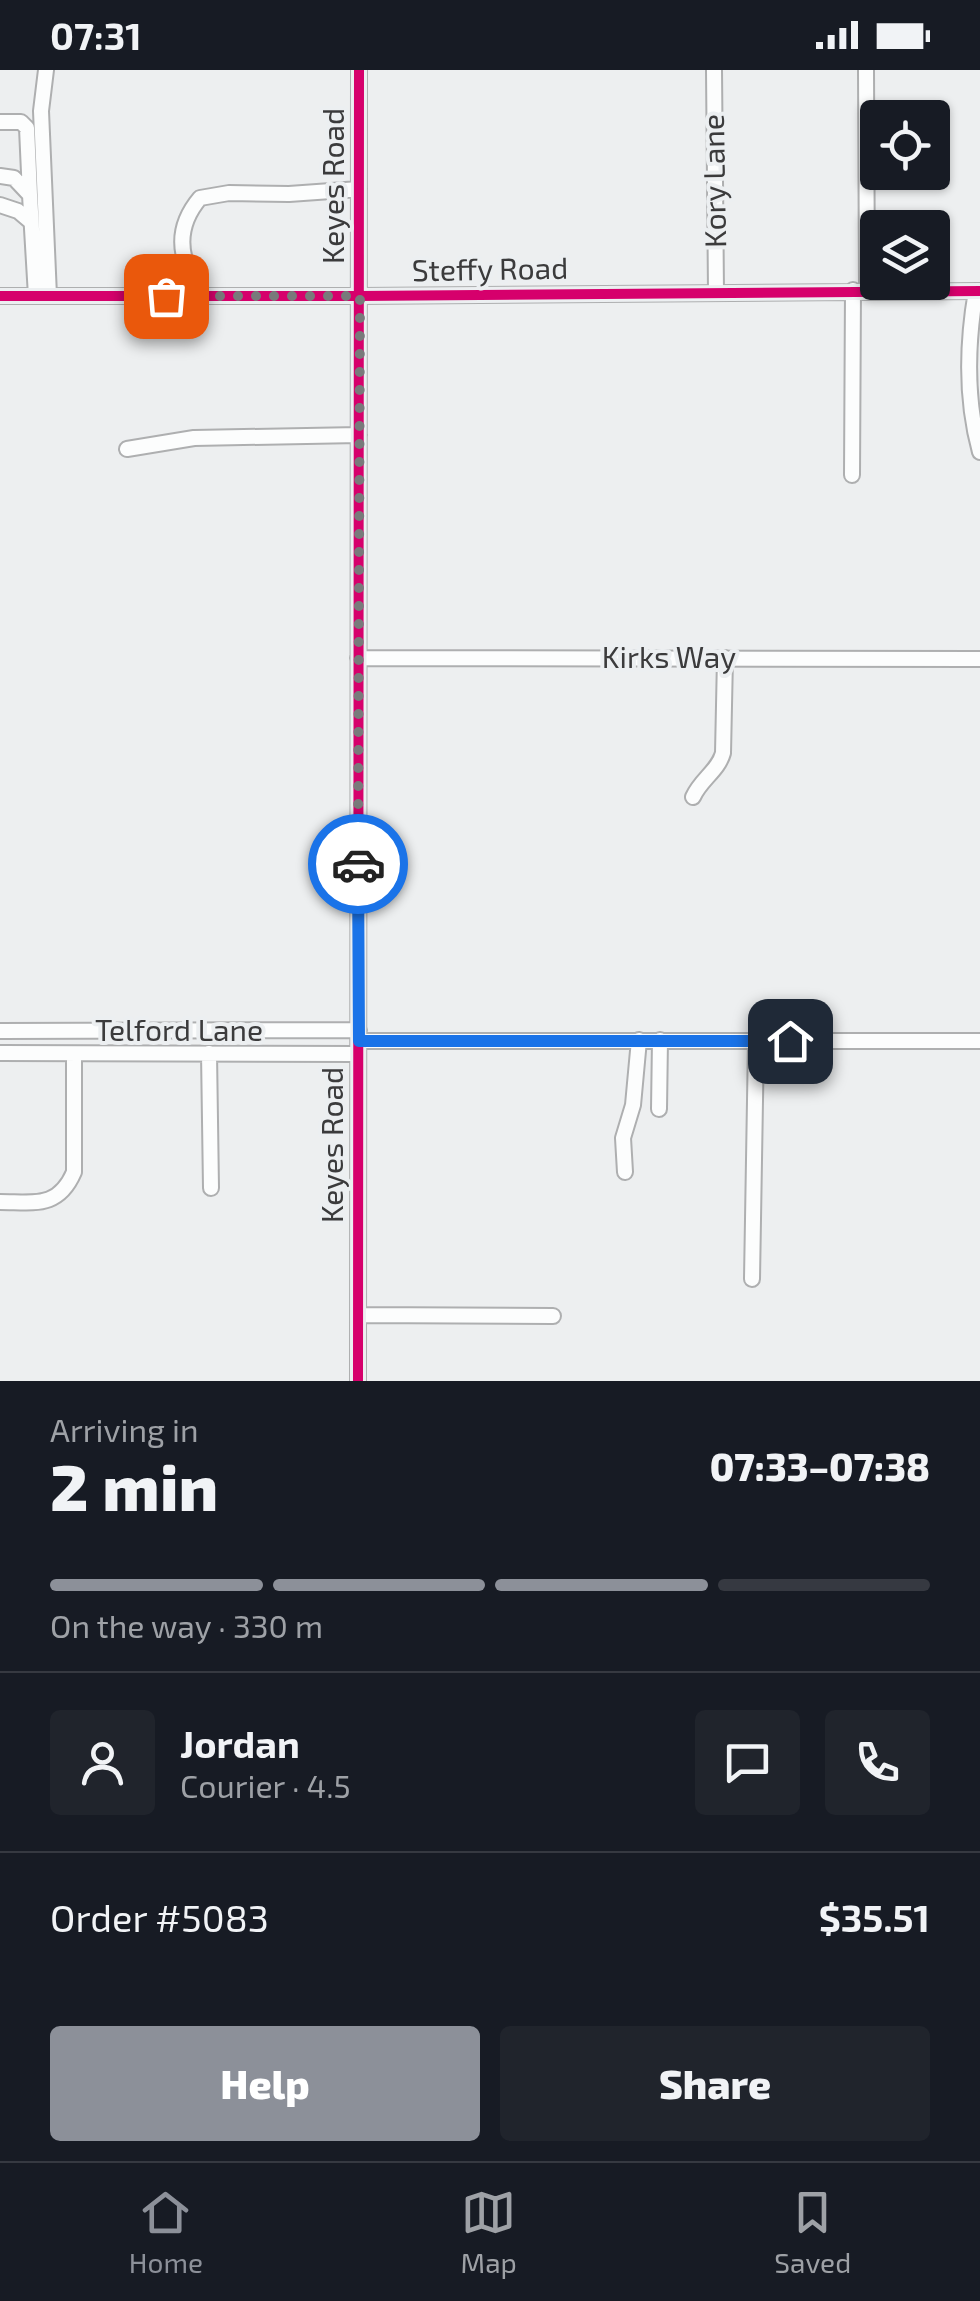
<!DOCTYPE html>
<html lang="en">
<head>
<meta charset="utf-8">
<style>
  body { margin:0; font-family:"Exo 2",sans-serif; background:#20242c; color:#f1f3f6; height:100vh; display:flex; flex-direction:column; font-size:38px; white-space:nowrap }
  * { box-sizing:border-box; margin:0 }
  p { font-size:32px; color:#9ea1a6 }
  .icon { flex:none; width:55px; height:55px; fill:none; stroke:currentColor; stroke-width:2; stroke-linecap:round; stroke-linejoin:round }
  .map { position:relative; height:1311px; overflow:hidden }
  .panel { display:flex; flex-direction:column; background:#171b24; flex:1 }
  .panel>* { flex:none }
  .controls { position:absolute; left:860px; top:30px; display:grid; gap:20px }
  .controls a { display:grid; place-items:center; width:90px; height:90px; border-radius:10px; background:#171b24; box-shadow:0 2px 8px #0004; font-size:50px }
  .pin { position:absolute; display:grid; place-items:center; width:85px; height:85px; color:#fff; margin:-42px; border-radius:20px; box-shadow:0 5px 15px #0006 }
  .courier { position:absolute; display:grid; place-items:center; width:100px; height:100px; margin:-50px; border:8px solid #1a73e8; border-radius:50%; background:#fff; color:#222; box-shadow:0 2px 12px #0007 }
  .overview em { font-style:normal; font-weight:800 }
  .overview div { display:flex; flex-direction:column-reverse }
  .overview { display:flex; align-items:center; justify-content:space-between; height:170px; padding:0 50px }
  h1 { font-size:65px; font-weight:800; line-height:75px }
  .bar { display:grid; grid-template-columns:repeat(4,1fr); gap:15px 10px; align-content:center; height:120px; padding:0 50px }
  .bar i { height:12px; border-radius:8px; background:#363941 }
  .bar .on { background:#8c9099 }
  .bar p { grid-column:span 4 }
  .line { display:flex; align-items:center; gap:25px; padding:0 50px; border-top:2px solid #363941 }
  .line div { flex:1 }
  .round { display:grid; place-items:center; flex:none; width:105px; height:105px; border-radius:10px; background:#20242c }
  .action { display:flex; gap:20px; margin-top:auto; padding:20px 50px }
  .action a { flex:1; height:115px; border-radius:10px; background:#8c9099; color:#fff; font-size:40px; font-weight:800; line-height:115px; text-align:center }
  .action a+a { background:#20242c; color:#f1f3f6 }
  .status { display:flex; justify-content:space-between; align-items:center; height:70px; padding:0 50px; background:#171b24; direction:ltr }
  .status svg { height:28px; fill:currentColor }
  .menu { display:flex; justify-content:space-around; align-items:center; height:140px; border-top:2px solid #363941; background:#171b24; font-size:28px; color:#9ea1a6 }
  .menu a { display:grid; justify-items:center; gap:5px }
  .menu .on { color:#8c9099 }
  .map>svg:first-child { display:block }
</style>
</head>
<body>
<div class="status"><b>07:31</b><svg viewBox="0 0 49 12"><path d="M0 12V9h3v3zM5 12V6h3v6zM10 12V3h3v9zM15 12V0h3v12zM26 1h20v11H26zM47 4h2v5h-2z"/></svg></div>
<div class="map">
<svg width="980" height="1311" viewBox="0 0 980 1311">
  <rect width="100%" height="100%" fill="#edeff0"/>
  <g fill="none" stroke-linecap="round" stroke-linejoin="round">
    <defs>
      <path id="minor" d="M46 0 41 41 49 226
        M714 0 716 222
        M866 0 867 220
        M0 52H21L27 58 30 125
        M0 106 14 108 30 125 36 226
        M0 135 18 141 31 152
        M976 221C967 273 966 331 980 382
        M0 226H360L980 221
        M198 226C197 214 191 207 187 196 177 170 184 147 200 128L229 123 289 124 359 119
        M127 379 194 368 359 365
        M852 405 853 220
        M358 588 980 589
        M693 727C701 709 718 701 723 683L725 588
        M0 961 359 960
        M359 971H980
        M0 983 358 984
        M209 983 211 1118
        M659 1039 660 970
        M625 1102 623 1068 633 1035 639 970
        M0 1132C34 1132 58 1139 74 1102V984
        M752 1209 756 971
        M358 1245 553 1246
        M358 1311 359 0"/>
    </defs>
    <!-- minor casing -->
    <use href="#minor" stroke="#aeafb0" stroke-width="18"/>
    <!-- minor -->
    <use href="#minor" stroke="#fcfdfd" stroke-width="14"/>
    <defs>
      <path id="cycleway" d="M0 226H360L980 221
        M358 1311 359 0"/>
    </defs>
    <!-- cycleway casing -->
    <use href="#cycleway" stroke="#eceff1" stroke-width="16"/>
    <!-- cycleway -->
    <use href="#cycleway" stroke="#d6006c" stroke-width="10"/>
  </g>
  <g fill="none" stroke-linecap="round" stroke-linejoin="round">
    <!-- done -->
    <path stroke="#797a7b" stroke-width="10" stroke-dasharray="0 18" d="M166 226H360L358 794"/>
    <!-- route -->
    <path stroke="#1a73e8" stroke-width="12" d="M358 794 359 971H790"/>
  </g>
  <g text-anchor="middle" stroke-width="8" stroke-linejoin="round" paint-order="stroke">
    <!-- street labels -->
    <g font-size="30" fill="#3b3b3c" stroke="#eceff1">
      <text transform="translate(715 111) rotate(-91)" y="10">Kory Lane</text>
      <text transform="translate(334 116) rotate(-90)" y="10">Keyes Road</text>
      <text transform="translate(490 200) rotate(-1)" y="10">Steffy Road</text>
      <text x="669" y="598">Kirks Way</text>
      <text x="179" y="971">Telford Lane</text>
      <text transform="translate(333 1075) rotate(-90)" y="10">Keyes Road</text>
    </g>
  </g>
</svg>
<div class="controls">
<a><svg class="icon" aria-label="locate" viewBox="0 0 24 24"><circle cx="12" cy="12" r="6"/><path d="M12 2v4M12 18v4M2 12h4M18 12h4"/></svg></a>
<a><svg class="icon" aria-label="layers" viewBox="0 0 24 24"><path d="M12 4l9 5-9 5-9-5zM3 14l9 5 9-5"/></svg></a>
</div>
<div class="pin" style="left:166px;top:226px;background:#ea580c"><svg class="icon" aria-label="bag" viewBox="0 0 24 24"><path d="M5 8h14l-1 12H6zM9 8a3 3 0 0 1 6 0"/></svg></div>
<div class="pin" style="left:790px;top:971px;background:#1f2937"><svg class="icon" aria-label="home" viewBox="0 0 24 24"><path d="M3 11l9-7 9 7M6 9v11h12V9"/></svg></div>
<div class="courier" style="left:358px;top:794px"><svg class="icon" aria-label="car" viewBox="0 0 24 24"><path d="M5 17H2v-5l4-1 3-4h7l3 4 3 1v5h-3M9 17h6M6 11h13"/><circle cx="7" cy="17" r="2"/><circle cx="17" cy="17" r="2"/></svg></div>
</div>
<section class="panel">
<div class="overview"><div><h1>2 min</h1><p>Arriving in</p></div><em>07:33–07:38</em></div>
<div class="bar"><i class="on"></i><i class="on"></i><i class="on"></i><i></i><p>On the way · 330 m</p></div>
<div class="line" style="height:180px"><a class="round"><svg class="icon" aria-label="person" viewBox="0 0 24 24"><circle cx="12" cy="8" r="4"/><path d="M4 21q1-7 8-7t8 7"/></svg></a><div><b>Jordan</b><p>Courier · 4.5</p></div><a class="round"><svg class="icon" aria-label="chat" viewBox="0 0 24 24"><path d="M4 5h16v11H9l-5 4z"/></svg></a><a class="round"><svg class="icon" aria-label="phone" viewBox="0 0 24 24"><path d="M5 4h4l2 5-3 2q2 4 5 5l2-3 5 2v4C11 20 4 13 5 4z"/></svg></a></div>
<div class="line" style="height:130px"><div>Order #5083</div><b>$35.51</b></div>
<div class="action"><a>Help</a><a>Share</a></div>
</section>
<nav class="menu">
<a class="on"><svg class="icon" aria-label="home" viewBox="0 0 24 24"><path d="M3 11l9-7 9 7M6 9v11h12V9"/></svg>Home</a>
<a><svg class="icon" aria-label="map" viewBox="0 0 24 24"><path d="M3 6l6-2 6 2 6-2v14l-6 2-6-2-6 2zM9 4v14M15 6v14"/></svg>Map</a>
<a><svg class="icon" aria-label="saved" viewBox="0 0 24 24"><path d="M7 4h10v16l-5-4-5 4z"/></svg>Saved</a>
</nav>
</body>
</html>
